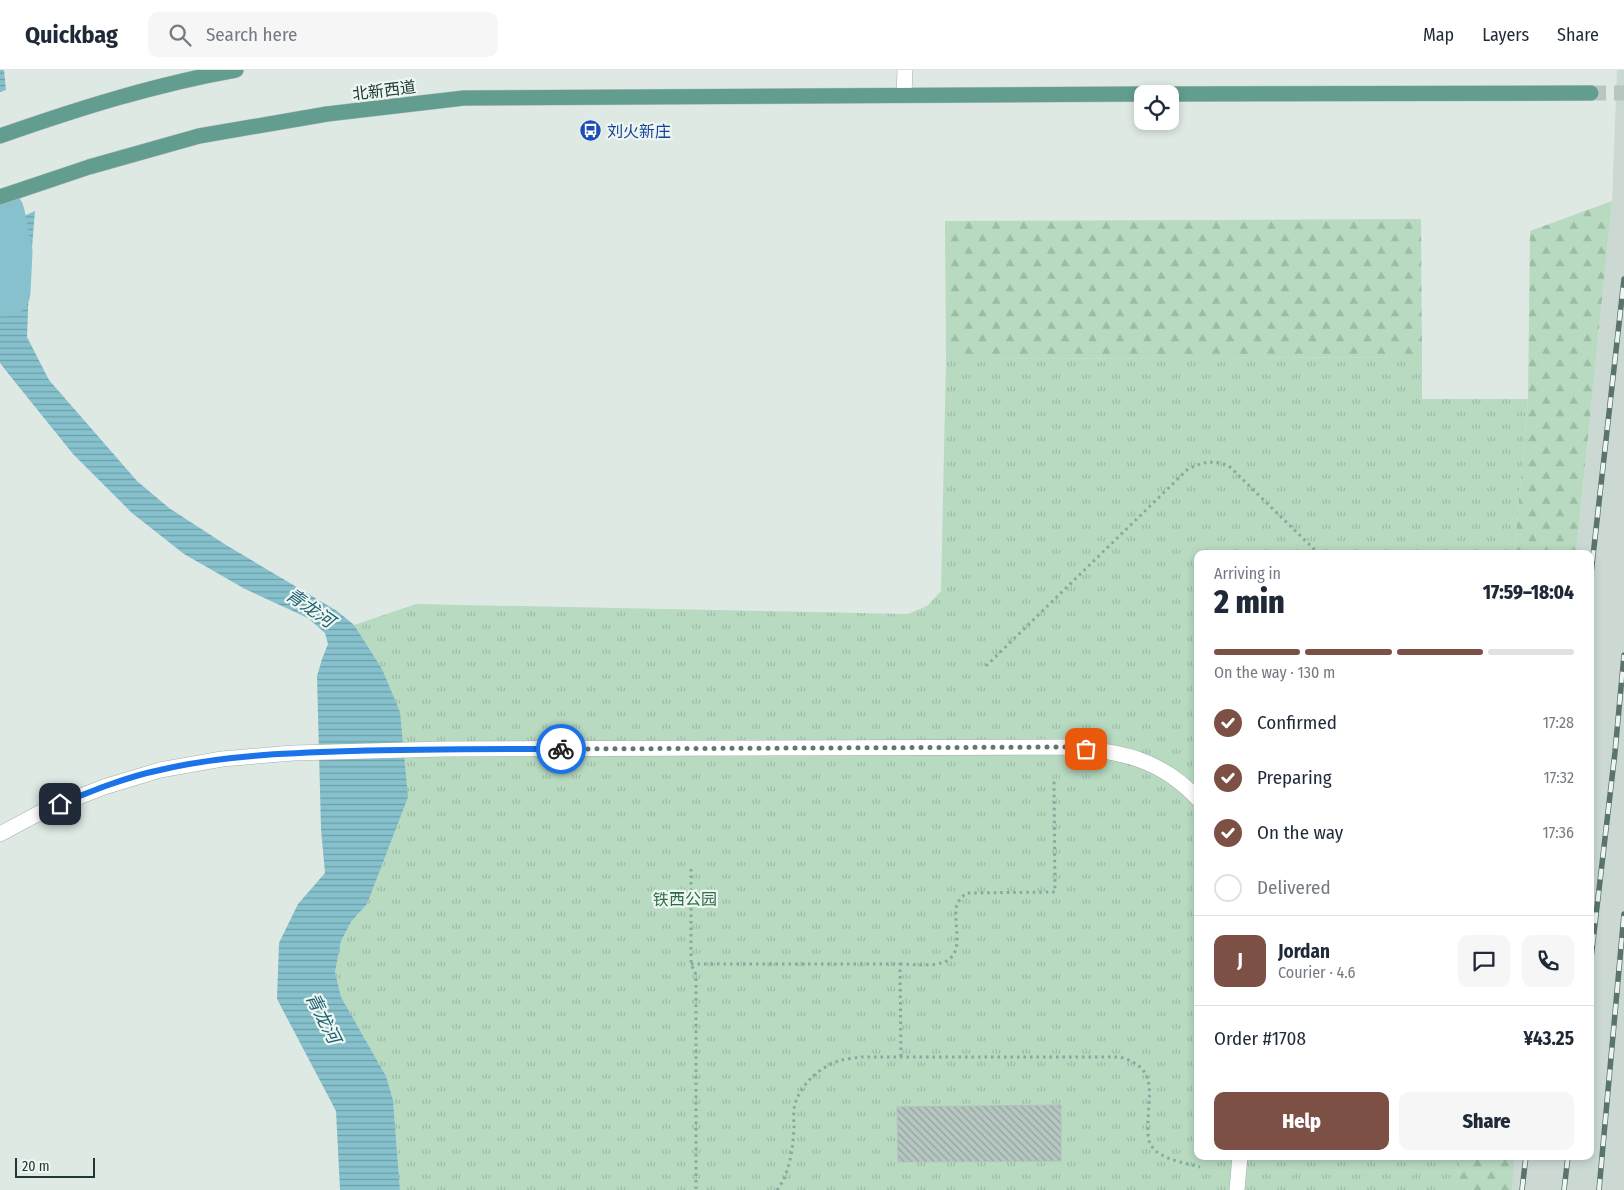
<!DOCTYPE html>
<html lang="en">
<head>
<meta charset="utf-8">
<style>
  body { margin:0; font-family:"Fira Sans Condensed","Noto Sans SC",sans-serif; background:#f6f6f7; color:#1f2937; height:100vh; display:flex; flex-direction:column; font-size:19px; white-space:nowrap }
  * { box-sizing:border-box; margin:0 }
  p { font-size:16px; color:#747a83 }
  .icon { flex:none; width:28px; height:28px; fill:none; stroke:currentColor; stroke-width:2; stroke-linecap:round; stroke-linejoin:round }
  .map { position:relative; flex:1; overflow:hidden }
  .details { position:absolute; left:1194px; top:480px; width:400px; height:610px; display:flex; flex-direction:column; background:#fff; border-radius:10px; box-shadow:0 2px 8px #0003 }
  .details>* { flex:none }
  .buttons { position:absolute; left:1134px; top:15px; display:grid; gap:10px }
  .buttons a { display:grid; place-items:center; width:45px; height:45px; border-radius:10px; background:#fff; box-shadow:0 2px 8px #0003; font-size:25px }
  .scale { position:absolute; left:15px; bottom:12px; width:80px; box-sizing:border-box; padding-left:5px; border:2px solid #203832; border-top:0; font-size:14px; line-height:18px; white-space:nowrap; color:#203832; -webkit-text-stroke:4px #eef6f2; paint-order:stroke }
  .pin { position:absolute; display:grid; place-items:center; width:42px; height:42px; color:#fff; margin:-21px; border-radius:10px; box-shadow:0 2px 8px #0006 }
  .courier { position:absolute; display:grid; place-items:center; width:50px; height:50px; margin:-25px; border:4px solid #1a73e8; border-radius:50%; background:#fff; color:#222; box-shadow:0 1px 6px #0007 }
  .summary em { font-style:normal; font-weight:800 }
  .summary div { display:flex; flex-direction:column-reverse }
  .summary { display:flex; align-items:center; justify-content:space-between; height:85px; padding:0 20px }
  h1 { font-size:32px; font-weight:800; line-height:38px }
  .bar { display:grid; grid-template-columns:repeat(4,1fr); gap:8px 5px; align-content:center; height:60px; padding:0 20px }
  .bar i { height:6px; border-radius:4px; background:#e0e1e3 }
  .bar .active { background:#7c5045 }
  .bar p { grid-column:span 4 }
  .line { display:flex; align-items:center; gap:12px; padding:0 20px; border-top:1px solid #e0e1e3 }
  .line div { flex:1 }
  .round { display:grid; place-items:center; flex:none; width:52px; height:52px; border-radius:10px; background:#f6f6f7 }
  ol { padding:0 20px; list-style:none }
  li { display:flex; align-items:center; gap:15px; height:55px }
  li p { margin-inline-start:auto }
  li .icon { padding:5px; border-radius:50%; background:#7c5045; color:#fff; stroke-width:4 }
  li:last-child { color:#747a83 }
  li i { width:28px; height:28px; border:2px solid #e0e1e3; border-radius:50% }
  .action { display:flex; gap:10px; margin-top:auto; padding:10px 20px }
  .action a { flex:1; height:58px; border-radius:10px; background:#7c5045; color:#fff; font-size:20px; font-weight:800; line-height:58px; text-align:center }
  .action a+a { background:#f6f6f7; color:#1f2937 }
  header { display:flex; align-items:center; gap:30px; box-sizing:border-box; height:70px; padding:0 25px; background:#fff; border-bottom:1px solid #e0e1e3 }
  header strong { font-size:24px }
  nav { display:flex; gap:28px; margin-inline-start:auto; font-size:18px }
  .search { width:350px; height:45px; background:#f6f6f7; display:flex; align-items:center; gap:12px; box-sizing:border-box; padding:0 18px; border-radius:10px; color:#747a83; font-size:19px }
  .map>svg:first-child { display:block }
</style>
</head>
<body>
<header>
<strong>Quickbag</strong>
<div class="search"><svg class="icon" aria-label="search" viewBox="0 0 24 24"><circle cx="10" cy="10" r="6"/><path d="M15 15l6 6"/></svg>Search here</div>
<nav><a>Map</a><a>Layers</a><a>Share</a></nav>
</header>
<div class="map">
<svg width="1624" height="1120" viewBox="0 0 1624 1120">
  <defs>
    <pattern id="forest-firs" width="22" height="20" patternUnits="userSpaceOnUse" patternTransform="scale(1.25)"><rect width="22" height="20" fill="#b7dac1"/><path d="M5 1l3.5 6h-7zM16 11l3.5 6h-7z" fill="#9dbca6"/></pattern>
    <pattern id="park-tufts" width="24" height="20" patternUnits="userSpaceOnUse" patternTransform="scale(1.25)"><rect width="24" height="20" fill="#b7dac1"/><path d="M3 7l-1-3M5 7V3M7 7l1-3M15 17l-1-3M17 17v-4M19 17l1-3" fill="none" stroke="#9dbca6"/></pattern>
    <pattern id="water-rules" width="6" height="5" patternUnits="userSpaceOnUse" patternTransform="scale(1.25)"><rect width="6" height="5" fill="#86c1cd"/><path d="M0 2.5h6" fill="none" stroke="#6d9ea7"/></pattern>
    <pattern id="building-back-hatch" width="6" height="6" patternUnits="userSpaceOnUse" patternTransform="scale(1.25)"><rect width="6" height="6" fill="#b6c6c0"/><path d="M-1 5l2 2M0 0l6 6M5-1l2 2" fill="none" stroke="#94a29d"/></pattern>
  </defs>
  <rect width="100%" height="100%" fill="#dee9e4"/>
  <!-- built -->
  <path fill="#ccd9d3" d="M1617 0H1624V1120H1512L1515 1086H1590V484H1576L1612 131Z"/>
  <!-- forest -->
  <path fill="url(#forest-firs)" d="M1612 131 1576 484H1514L1528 329 1530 161Z
    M1421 149 1422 287 946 289 945 151Z
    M1460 1086H1515L1512 1120H1457Z"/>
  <!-- park -->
  <path fill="url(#park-tufts)" d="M1422 287V329H1528L1514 484H1198V1086H1460L1457 1120H400L393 1030 386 1006 341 927 335 902 341 871 351 852 367 834 400 642 354 555 416 534 908 544 927 536 941 521 946 289Z"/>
  <!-- water -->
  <path fill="url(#water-rules)" d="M0 0H4L6 20 0 22Z
    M35 141 29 215 27 267 49 310 137 411 169 438 226 475 337 541 354 555 382 599 400 642 408 727 367 834 351 852 341 871 335 902 341 927 386 1006 393 1030 400 1120H340L336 1041 277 929 279 873 298 834 325 803 321 759 317 606 322 589 328 574 325 563 308 548 245 519 184 484 132 443 73 384 11 307 0 293V157Z"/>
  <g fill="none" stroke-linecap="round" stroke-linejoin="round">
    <!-- river -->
    <path stroke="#86c1cd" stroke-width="49" d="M0 143 8 182 6 222"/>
  </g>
  <!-- building -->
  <path fill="url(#building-back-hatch)" stroke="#b1c2bb" d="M1061 1035V1091L898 1092 897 1037Z"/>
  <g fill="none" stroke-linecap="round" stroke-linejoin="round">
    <!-- primary-tunnel -->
    <path stroke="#b8c6c0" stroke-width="15" stroke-dasharray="15 8" stroke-linecap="butt" d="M1591 23H1624"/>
    <defs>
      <path id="minor" d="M904 25 905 0
        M0 764 45 740 104 717 160 700 222 689 293 683 445 679 1067 677C1119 681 1160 688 1198 729
        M1237 1120 1240 1086"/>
      <path id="primary" d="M1170 24 1591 23
        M0 66C77 39 156 14 236 0
        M0 127 89 97 199 66 327 44 464 28 1142 24"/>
    </defs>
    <!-- minor casing -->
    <use href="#minor" stroke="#a1b0ab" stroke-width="16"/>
    <!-- primary casing -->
    <use href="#primary" stroke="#bcc3c2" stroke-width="16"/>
    <!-- path -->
    <path stroke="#7fac9f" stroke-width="3" stroke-dasharray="2.5 4" stroke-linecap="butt" d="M986 596 1188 399C1205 391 1212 390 1229 396L1319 484
      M691 799V894L696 905V1120
      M691 894H900L901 987
      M900 894C912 894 924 896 936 894 967 890 954 860 956 839 957 832 961 827 967 823L1055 822 1054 711
      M777 1120C790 1103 793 1078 794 1057 794 1050 793 1041 795 1034 801 1014 819 998 838 991 845 989 854 988 861 987H1120C1157 998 1149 1019 1148 1052 1148 1059 1147 1069 1151 1075 1158 1089 1186 1093 1200 1097"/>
    <!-- minor -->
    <use href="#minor" stroke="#fff" stroke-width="15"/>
    <!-- primary -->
    <use href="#primary" stroke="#639d90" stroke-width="15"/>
    <defs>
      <path id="rail" d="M1590 513 1624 209
        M1590 897 1615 682 1624 585
        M1522 1120 1526 1086
        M1564 1120 1568 1086
        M1599 1120 1624 844"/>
    </defs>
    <!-- rail casing -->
    <use href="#rail" stroke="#5a746d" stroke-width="5.5"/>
    <!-- rail -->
    <use href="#rail" stroke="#eef6f2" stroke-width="4" stroke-dasharray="11" stroke-linecap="butt"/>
  </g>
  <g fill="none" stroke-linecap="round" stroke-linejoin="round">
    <!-- done -->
    <path stroke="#627670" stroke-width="5" stroke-dasharray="0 9" d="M561 679 1067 677 1086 679"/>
    <!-- route -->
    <path stroke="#1a73e8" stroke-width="6" d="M60 734C92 721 126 707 160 700 223 685 288 683 352 681 422 679 491 679 561 679"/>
  </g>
  <!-- icons -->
  <defs>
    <symbol id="bus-disc" viewBox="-11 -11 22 22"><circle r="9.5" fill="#1a4fb4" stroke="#eef6f2"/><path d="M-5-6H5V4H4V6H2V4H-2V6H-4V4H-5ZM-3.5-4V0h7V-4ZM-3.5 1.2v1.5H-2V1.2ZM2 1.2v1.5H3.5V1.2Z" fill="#fff"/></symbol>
  </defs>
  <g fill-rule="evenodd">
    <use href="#bus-disc" x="578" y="48" width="25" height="25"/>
  </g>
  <g text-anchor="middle" stroke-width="4.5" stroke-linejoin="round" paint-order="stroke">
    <!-- street labels -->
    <g font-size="16" fill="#203832" stroke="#eef6f2">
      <text transform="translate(384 20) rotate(-7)" y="6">北新西道</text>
    </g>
    <!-- transit labels -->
    <g font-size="16" fill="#164399" stroke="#eef6f2" text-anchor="start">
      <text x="607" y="67">刘火新庄</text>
    </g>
    <!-- park labels -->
    <g font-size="16" fill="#2c6d46" stroke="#eef6f2">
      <text x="685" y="835">铁西公园</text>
    </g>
    <!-- water labels -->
    <g font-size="18" font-style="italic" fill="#1d6171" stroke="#eef6f2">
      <text transform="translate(310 538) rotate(35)" y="6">青龙河</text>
      <text transform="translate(323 948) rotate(63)" y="6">青龙河</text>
    </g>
  </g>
</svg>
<div class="buttons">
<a><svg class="icon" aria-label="locate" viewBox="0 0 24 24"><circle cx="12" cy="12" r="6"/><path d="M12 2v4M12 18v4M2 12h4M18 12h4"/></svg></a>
</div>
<div class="scale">20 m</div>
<div class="pin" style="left:1086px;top:679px;background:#ea580c"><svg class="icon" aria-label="bag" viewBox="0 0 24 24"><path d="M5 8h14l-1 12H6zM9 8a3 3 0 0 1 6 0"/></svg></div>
<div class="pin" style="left:60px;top:734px;background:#1f2937"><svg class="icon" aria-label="home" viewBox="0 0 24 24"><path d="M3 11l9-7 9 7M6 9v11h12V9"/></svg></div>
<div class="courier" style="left:561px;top:679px"><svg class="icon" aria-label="bike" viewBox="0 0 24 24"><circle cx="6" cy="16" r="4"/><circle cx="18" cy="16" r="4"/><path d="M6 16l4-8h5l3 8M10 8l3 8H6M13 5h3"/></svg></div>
<section class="details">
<div class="summary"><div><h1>2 min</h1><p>Arriving in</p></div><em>17:59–18:04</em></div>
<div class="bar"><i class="active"></i><i class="active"></i><i class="active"></i><i></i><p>On the way · 130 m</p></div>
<ol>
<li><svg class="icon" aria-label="check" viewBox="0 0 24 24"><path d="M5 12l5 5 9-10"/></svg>Confirmed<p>17:28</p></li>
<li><svg class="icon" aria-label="check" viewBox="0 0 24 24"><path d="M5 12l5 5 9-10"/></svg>Preparing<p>17:32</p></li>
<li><svg class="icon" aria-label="check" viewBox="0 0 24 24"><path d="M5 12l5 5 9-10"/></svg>On the way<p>17:36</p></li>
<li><i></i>Delivered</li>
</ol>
<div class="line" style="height:90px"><b class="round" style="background:#7c5045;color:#fff">J</b><div><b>Jordan</b><p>Courier · 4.6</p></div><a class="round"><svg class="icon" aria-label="chat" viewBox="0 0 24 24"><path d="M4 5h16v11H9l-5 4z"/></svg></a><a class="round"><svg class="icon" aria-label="phone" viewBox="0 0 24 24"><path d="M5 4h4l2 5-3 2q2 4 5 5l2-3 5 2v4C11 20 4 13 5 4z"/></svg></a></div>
<div class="line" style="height:65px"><div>Order #1708</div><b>¥43.25</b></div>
<div class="action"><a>Help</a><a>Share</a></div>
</section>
</div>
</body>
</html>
